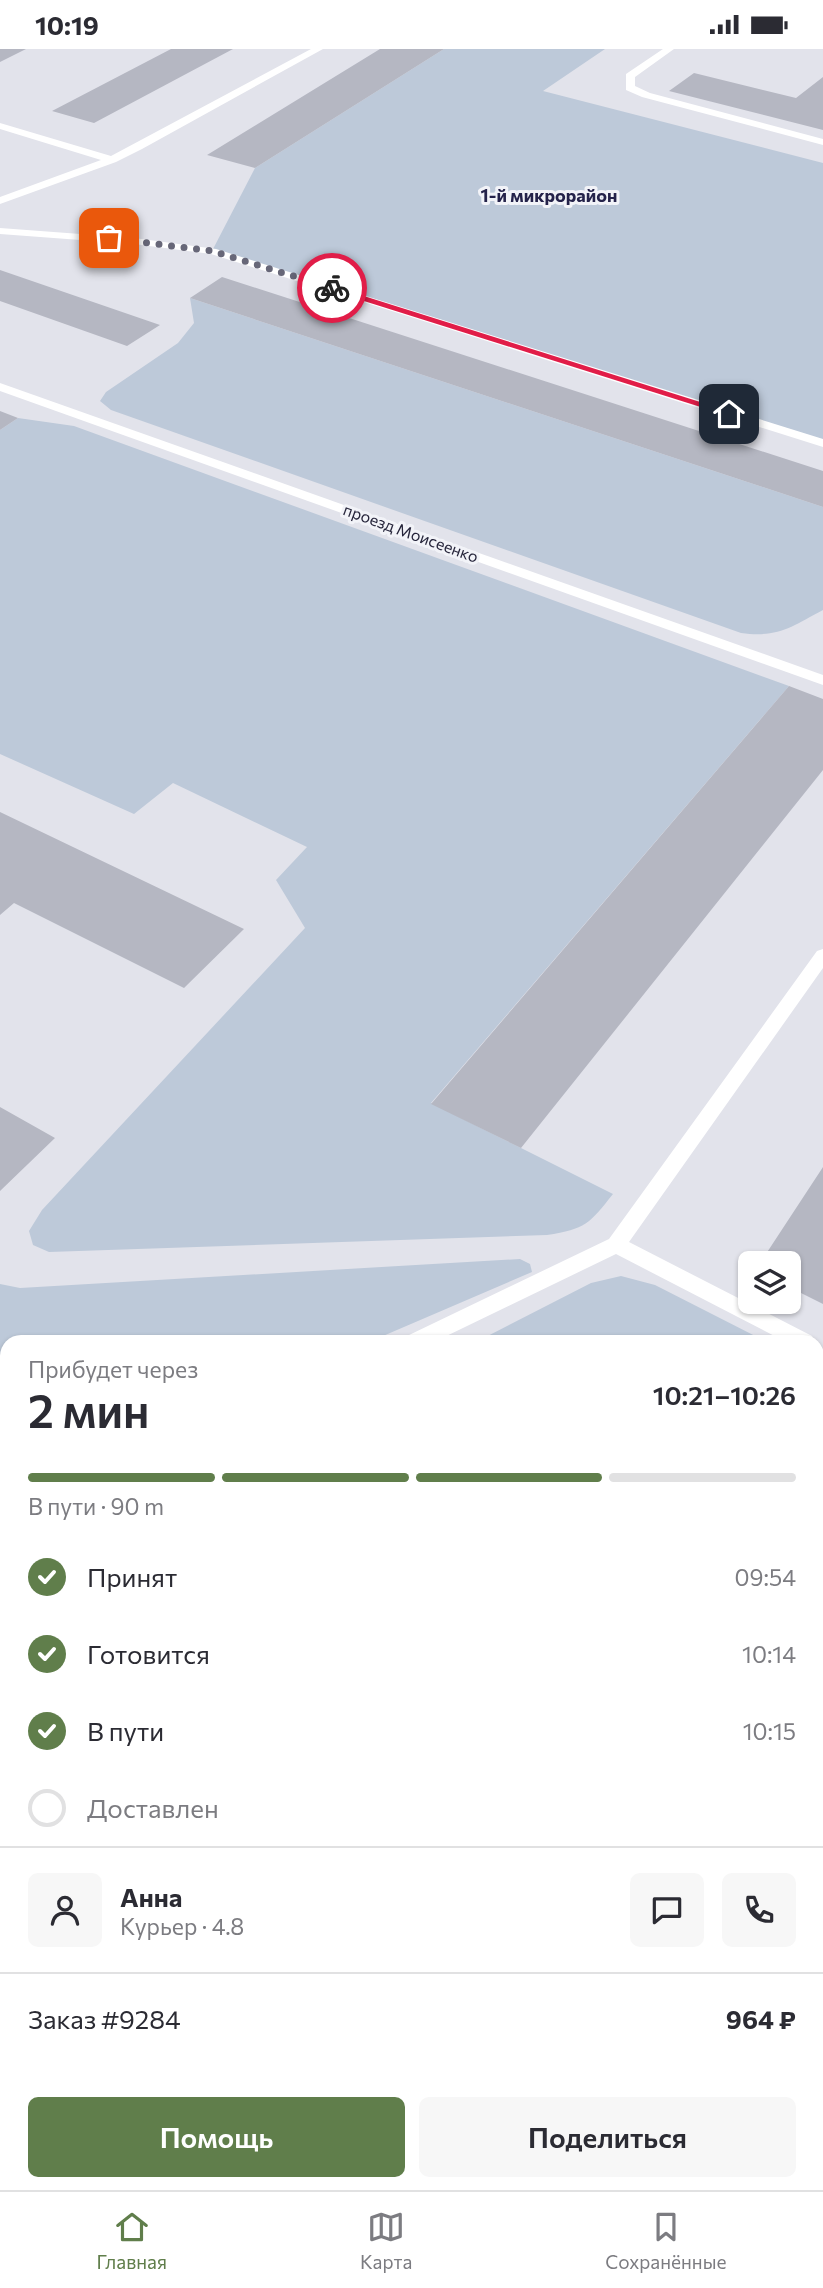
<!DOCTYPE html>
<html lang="ru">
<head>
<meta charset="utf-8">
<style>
  body { margin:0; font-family:Commissioner,sans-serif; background:#f7f7f7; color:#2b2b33; height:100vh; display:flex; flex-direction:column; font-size:26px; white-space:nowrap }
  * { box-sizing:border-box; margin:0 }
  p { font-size:23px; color:#7c7c81 }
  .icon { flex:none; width:38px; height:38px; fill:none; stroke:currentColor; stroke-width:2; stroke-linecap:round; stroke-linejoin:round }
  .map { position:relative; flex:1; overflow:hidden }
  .sheet { position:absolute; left:0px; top:1286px; width:824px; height:856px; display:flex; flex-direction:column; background:#fff; border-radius:21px 21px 0 0; box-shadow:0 2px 5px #0004 }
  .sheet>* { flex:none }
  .tools { position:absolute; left:738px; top:1202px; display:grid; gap:14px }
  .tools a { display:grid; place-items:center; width:63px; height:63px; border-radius:10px; background:#fff; box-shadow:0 2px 5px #0004; font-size:35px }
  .pin { position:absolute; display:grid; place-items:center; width:60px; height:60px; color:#fff; margin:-30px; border-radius:14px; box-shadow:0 4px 10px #0006 }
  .courier { position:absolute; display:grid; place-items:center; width:70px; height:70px; margin:-35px; border:5px solid #e11d48; border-radius:50%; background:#fff; color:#222; box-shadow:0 2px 9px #0007 }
  .summary em { font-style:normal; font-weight:600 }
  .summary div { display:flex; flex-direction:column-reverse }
  .summary { display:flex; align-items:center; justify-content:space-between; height:119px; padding:0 28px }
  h1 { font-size:46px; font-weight:600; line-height:52px }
  .bar { display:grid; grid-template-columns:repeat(4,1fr); gap:10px 7px; align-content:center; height:84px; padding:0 28px }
  .bar i { height:9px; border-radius:5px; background:#e1e1e2 }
  .bar .on { background:#607e4b }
  .bar p { grid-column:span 4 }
  .line { display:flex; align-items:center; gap:18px; padding:0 28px; border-top:2px solid #e1e1e2 }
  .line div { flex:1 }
  .round { display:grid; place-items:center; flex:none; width:74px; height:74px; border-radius:10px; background:#f7f7f7 }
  ol { padding:0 28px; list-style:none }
  li { display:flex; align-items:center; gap:21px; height:77px }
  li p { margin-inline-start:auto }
  li .icon { padding:7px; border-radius:50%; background:#607e4b; color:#fff; stroke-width:4 }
  li:last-child { color:#7c7c81 }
  li i { width:38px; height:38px; border:4px solid #e1e1e2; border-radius:50% }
  .action { display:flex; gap:14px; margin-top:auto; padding:14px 28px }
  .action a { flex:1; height:80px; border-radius:10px; background:#607e4b; color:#fff; font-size:28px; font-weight:600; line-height:80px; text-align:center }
  .action a+a { background:#f7f7f7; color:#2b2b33 }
  .status { display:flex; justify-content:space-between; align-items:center; height:49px; padding:0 35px; background:#fff; direction:ltr }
  .status svg { height:19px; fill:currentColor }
  .dock { display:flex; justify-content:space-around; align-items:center; height:98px; border-top:2px solid #e1e1e2; background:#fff; font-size:19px; color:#7c7c81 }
  .dock a { display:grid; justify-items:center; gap:4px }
  .dock .on { color:#607e4b }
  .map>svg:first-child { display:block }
</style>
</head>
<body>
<div class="status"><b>10:19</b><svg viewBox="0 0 49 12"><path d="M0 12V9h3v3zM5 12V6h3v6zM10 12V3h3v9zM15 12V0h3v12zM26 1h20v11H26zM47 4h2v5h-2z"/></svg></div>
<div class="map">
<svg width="823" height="2141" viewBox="0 0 823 2141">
  <rect width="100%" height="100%" fill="#e2e3eb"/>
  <!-- green -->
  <path fill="#bdc9d9" d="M444 0H605L543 42 823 114V394L212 202 255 119Z
    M190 249 823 458V561C791 578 778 589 741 584L111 361 100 352 106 343 178 294 194 274Z
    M18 369 74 377 789 637 431 1054 613 1145C589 1175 586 1180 547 1186L49 1203 33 1196 29 1182 42 1161 305 879 276 831 307 798 173 734 134 765 0 705V381Z
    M520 1210 530 1215 532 1223 369 1293H7V1409L0 1417V1235L20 1239Z
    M621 1227 655 1236 767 1293H476L591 1234Z
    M817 1319 823 1322V1660L817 1656Z"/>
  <!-- building -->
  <path fill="#b5b7c2" d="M0 0H26L0 13Z
    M171 0H233L94 74 52 62Z
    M380 0H444L255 119 207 106Z
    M694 24 796 49 823 28V81L669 42Z
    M0 221 160 276 127 297 0 252Z
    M222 228 823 422V458L190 249Z
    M0 362 18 369 0 381Z
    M789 637 823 650V721L521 1099 431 1055Z
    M0 763 244 880 184 939 14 854 0 866Z
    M0 1058 55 1089 0 1142Z
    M823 1118V1255L789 1238V1214H760Z
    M817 1820 823 1823V2012L817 2008Z"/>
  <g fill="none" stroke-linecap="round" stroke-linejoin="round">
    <!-- service -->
    <path fill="#fff" fill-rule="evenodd" d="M311 0H323L142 100 116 113 0 155V148L101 111 0 80V74L111 107Z
      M663 0H674L635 28V37L650 44 823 90V96L642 48 626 41V25Z
      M0 179 134 189 216 200 823 390V398L211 205 134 195 0 185Z
      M823 900V919L629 1193 812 1287 815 1293H786L616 1205 434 1293H404L407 1287 609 1190 817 902Z
      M7 1436V1461L0 1463V1438Z
      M817 1720 823 1722V1748L817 1745Z"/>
    <!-- minor -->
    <path fill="#fff" fill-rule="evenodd" d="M0 334 823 626V636L0 342Z"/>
  </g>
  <!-- route -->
  <path fill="#e11d48" d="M332 237 732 363 733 365 726 366 329 241Z"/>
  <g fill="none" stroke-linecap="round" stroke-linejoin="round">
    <!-- done -->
    <path stroke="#676778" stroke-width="7" stroke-dasharray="0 12.6" d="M109 189 212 202 332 239"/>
  </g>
  <g text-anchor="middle" stroke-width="6" stroke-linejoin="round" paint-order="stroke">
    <!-- far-street labels -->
    <g font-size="16" fill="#25243a" stroke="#f2f3f8">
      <text transform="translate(411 484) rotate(20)" y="6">проезд Моисеенко</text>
    </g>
    <!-- far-neighbourhood labels -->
    <g font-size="18" font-weight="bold" fill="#24224a" stroke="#f2f3f8">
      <text x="549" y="153">1-й микрорайон</text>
    </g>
  </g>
</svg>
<div class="tools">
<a><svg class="icon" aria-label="layers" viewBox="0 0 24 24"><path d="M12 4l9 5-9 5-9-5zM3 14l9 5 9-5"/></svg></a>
</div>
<div class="pin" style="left:109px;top:189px;background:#ea580c"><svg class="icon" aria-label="bag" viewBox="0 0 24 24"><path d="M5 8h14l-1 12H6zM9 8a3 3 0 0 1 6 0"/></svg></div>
<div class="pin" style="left:729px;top:365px;background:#1f2937"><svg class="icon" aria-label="home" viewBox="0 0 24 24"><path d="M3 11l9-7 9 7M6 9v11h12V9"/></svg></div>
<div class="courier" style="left:332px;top:239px"><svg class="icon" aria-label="bike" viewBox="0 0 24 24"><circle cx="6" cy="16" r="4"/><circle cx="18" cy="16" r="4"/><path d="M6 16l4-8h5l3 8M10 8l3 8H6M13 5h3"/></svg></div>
<section class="sheet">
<div class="summary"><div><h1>2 мин</h1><p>Прибудет через</p></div><em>10:21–10:26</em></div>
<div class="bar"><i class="on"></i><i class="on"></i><i class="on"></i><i></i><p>В пути · 90 m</p></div>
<ol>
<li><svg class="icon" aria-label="check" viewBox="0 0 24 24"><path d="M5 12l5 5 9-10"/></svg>Принят<p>09:54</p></li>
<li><svg class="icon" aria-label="check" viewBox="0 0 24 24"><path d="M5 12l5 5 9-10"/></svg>Готовится<p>10:14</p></li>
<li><svg class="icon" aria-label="check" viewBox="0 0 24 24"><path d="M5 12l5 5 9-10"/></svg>В пути<p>10:15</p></li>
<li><i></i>Доставлен</li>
</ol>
<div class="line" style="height:126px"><a class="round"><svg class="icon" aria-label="person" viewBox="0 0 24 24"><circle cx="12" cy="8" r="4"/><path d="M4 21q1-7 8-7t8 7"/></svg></a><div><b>Анна</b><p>Курьер · 4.8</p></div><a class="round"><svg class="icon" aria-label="chat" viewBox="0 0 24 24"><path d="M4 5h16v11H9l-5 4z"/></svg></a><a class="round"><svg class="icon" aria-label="phone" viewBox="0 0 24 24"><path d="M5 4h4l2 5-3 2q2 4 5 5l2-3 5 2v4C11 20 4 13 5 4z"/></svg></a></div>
<div class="line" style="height:91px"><div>Заказ #9284</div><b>964 ₽</b></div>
<div class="action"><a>Помощь</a><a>Поделиться</a></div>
</section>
</div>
<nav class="dock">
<a class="on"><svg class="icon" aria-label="home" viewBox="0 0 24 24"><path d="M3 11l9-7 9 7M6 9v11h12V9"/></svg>Главная</a>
<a><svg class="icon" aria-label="map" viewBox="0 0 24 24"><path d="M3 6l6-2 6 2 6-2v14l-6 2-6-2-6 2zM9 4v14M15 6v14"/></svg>Карта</a>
<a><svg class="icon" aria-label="saved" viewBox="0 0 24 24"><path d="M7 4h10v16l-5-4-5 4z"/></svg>Сохранённые</a>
</nav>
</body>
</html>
